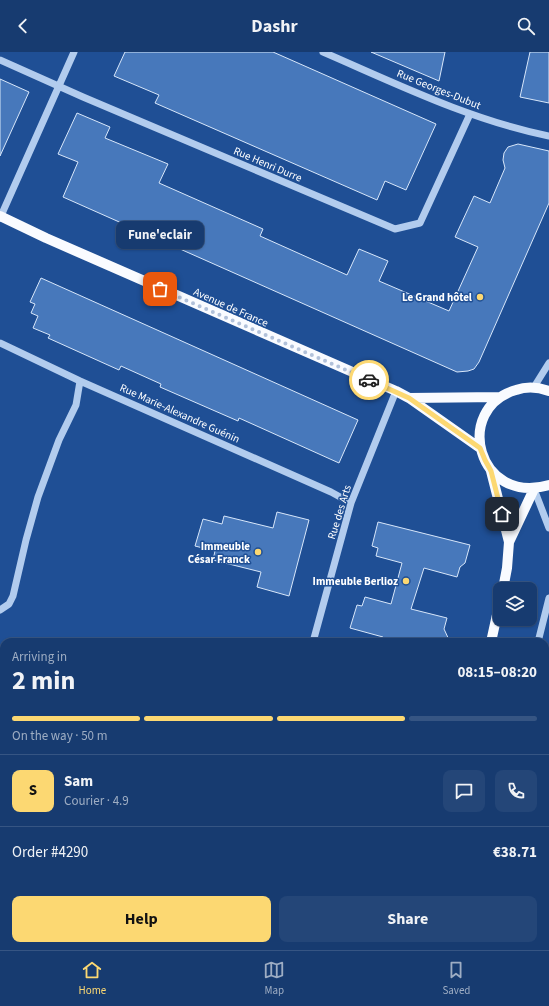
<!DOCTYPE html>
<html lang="en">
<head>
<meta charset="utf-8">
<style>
  body { margin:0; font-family:"Source Sans 3",sans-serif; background:#244678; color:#f1f3f6; height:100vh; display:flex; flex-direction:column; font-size:15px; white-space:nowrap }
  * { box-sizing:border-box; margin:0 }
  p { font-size:13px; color:#9eadc3 }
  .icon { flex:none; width:22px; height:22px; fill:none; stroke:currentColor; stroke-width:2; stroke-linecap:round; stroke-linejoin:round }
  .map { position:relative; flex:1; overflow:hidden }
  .side { position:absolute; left:0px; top:586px; width:549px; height:312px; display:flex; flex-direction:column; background:#173b70; border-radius:12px 12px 0 0; box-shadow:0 1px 3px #0004,0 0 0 1px #365583 }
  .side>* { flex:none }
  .fabs { position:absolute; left:493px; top:530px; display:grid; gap:8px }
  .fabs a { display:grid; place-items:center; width:44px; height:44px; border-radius:8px; background:#173b70; box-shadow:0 1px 3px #0004,0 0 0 1px #365583; font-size:20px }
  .pin { position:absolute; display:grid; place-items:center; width:34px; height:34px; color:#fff; margin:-17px; border-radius:8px; box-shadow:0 2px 6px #0006 }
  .courier { position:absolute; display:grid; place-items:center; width:40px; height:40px; margin:-20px; border:3px solid #fcd872; border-radius:50%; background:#fff; color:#222; box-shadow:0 1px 5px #0007 }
  .bubble { position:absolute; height:28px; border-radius:8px; background:#173b70; box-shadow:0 1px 3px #0004,0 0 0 1px #365583; font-size:13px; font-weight:700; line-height:28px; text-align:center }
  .headline em { font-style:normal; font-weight:700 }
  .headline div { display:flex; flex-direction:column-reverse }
  .headline { display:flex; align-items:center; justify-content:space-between; height:68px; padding:0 12px }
  h1 { font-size:26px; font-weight:700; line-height:30px }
  .bar { display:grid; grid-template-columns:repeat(4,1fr); gap:6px 4px; align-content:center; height:48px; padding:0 12px }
  .bar i { height:5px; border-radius:3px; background:#365583 }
  .bar .active { background:#fcd872 }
  .bar p { grid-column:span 4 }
  .line { display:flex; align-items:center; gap:10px; padding:0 12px; border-top:1px solid #365583 }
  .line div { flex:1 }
  .round { display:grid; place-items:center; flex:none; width:42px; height:42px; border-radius:8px; background:#244678 }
  .primary-button { display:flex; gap:8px; margin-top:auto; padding:8px 12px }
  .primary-button a { flex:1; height:46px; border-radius:8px; background:#fcd872; color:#111; font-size:16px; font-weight:700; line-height:46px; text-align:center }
  .primary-button a+a { background:#244678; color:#f1f3f6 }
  header { display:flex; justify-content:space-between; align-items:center; height:52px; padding:0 12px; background:#173b70; font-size:18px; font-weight:700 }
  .dock { display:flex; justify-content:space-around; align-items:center; height:56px; border-top:1px solid #365583; background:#173b70; font-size:11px; color:#9eadc3 }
  .dock a { display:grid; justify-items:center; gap:2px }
  .dock .active { color:#fcd872 }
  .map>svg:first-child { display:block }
</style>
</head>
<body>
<header><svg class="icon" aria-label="back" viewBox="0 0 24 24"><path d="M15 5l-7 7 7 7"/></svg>Dashr<svg class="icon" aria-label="search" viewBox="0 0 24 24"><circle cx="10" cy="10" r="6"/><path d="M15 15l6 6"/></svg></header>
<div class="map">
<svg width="549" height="898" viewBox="0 0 549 898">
  <rect width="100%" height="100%" fill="#1f4f95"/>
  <!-- building -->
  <path fill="#4778bb" stroke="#d8e7fa" d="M125 0H273L436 72 406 138 385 129 377 148 155 51 159 43 114 24Z
    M371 0H445L439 29Z
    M530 0H549V51L520 45Z
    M0 27 29 40 0 104Z
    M77 61 110 75 105 86 168 112 159 131 263 177 260 184 347 223 359 197 388 209 379 229 449 259 478 195 455 185 474 144 490 151 505 116 503 108 504 101 508 95 518 92 549 99V151L479 310 474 317 468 319 457 320 63 145 78 110 58 102Z
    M41 226 358 368 339 411 239 366 238 369 160 335 161 332 121 314 119 318 48 286 50 283 33 276 38 264 31 261 35 252 30 250Z
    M277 460 309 468 289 544 257 535 261 520 213 508 215 499 195 494 203 467 222 472 224 464 273 476Z
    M378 470 470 493 465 511 460 515 457 525 424 516 411 557 447 566 444 577 450 590H382L383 585 350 576 357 553 362 554 365 545 391 552 402 511 376 504 378 496 372 494Z"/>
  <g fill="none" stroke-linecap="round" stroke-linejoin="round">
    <!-- minor -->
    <path stroke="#b2ccee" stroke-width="7" d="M323 0C397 32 470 68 549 84
      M0 8 83 45 395 177 420 171 470 62
      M0 166 74 0
      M0 291 80 329 331 440 351 451
      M534 335 549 311
      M534 437 549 476
      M0 558 9 552 13 544 26 488 38 445 59 388 76 353 80 329
      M313 590 351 451 396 339
      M538 590 549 546
      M545 638 549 640
      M545 676 549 677
      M545 871 549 870
      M125 894 127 898
      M105 898 113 894
      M456 898 457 894
      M510 898 512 894"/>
    <!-- major -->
    <path stroke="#f9fbff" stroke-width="10" d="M0 164 46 186 396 339 409 346 480 396
      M549 339C538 335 527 334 516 338 453 356 477 454 549 433
      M409 346 500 345
      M491 419 509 490 507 516 503 537
      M509 490 534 437
      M491 590 500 549
      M413 898 414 894"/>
  </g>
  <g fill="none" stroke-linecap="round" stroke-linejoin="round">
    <!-- done -->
    <path stroke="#b1c1da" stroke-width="4" stroke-dasharray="0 7.2" d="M160 237 369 328"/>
    <!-- route -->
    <path stroke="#fcd872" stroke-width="5" d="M369 328 409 346 480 396 485 408 491 419 502 462"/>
  </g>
  <!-- markers -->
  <g fill="#fcd872" stroke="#1f4f95" stroke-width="1.5">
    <circle cx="480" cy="245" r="4"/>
    <circle cx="258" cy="500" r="4"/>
    <circle cx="406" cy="529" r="4"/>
  </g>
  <g text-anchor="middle" stroke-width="3" stroke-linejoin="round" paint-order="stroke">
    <!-- street labels -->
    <g font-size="11" fill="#fff" stroke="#1f4f95">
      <text transform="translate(439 37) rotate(22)" y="4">Rue Georges-Dubut</text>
      <text transform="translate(268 112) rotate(23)" y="4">Rue Henri Durre</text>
      <text transform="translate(231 255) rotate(24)" y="4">Avenue de France</text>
      <text transform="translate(180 361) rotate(24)" y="4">Rue Marie-Alexandre Guénin</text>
      <text transform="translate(339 460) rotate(-73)" y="4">Rue des Arts</text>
    </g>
    <!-- poi labels -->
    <g font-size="11" font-weight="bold" fill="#fff" stroke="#1f4f95" text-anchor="end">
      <text x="472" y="249">Le Grand hôtel</text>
      <text x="250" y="498">Immeuble<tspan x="250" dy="13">César Franck</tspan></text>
      <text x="398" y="533">Immeuble Berlioz</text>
    </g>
  </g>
</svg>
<div class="fabs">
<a><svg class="icon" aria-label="layers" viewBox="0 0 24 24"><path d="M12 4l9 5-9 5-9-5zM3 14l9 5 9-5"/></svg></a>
</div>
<div class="pin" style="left:160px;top:237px;background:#ea580c"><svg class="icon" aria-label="bag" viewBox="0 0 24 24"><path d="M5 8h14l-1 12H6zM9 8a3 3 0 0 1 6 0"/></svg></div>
<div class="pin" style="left:502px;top:462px;background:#1f2937"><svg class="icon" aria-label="home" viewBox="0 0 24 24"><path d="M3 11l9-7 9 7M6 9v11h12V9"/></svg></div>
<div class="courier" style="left:369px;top:328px"><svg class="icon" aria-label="car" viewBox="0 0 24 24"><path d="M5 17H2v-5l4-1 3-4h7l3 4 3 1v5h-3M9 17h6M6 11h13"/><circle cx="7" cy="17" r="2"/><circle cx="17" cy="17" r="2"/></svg></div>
<div class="bubble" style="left:116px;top:169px;width:88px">Fune'eclair</div>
<section class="side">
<div class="headline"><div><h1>2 min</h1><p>Arriving in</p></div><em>08:15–08:20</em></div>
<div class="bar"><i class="active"></i><i class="active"></i><i class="active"></i><i></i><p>On the way · 50 m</p></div>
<div class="line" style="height:72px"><b class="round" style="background:#fcd872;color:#111">S</b><div><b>Sam</b><p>Courier · 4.9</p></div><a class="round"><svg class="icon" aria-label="chat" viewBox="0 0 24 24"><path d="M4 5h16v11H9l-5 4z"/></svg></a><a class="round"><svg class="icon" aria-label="phone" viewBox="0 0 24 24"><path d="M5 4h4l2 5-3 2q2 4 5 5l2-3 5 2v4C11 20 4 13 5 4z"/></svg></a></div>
<div class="line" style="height:52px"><div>Order #4290</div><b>€38.71</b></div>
<div class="primary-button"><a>Help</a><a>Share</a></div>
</section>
</div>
<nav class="dock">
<a class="active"><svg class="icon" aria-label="home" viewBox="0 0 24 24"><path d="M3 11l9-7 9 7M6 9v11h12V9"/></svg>Home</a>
<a><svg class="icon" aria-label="map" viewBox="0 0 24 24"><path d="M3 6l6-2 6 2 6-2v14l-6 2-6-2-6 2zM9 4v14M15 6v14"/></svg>Map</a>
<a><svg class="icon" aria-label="saved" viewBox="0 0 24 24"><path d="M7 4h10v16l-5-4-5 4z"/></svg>Saved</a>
</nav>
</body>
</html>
